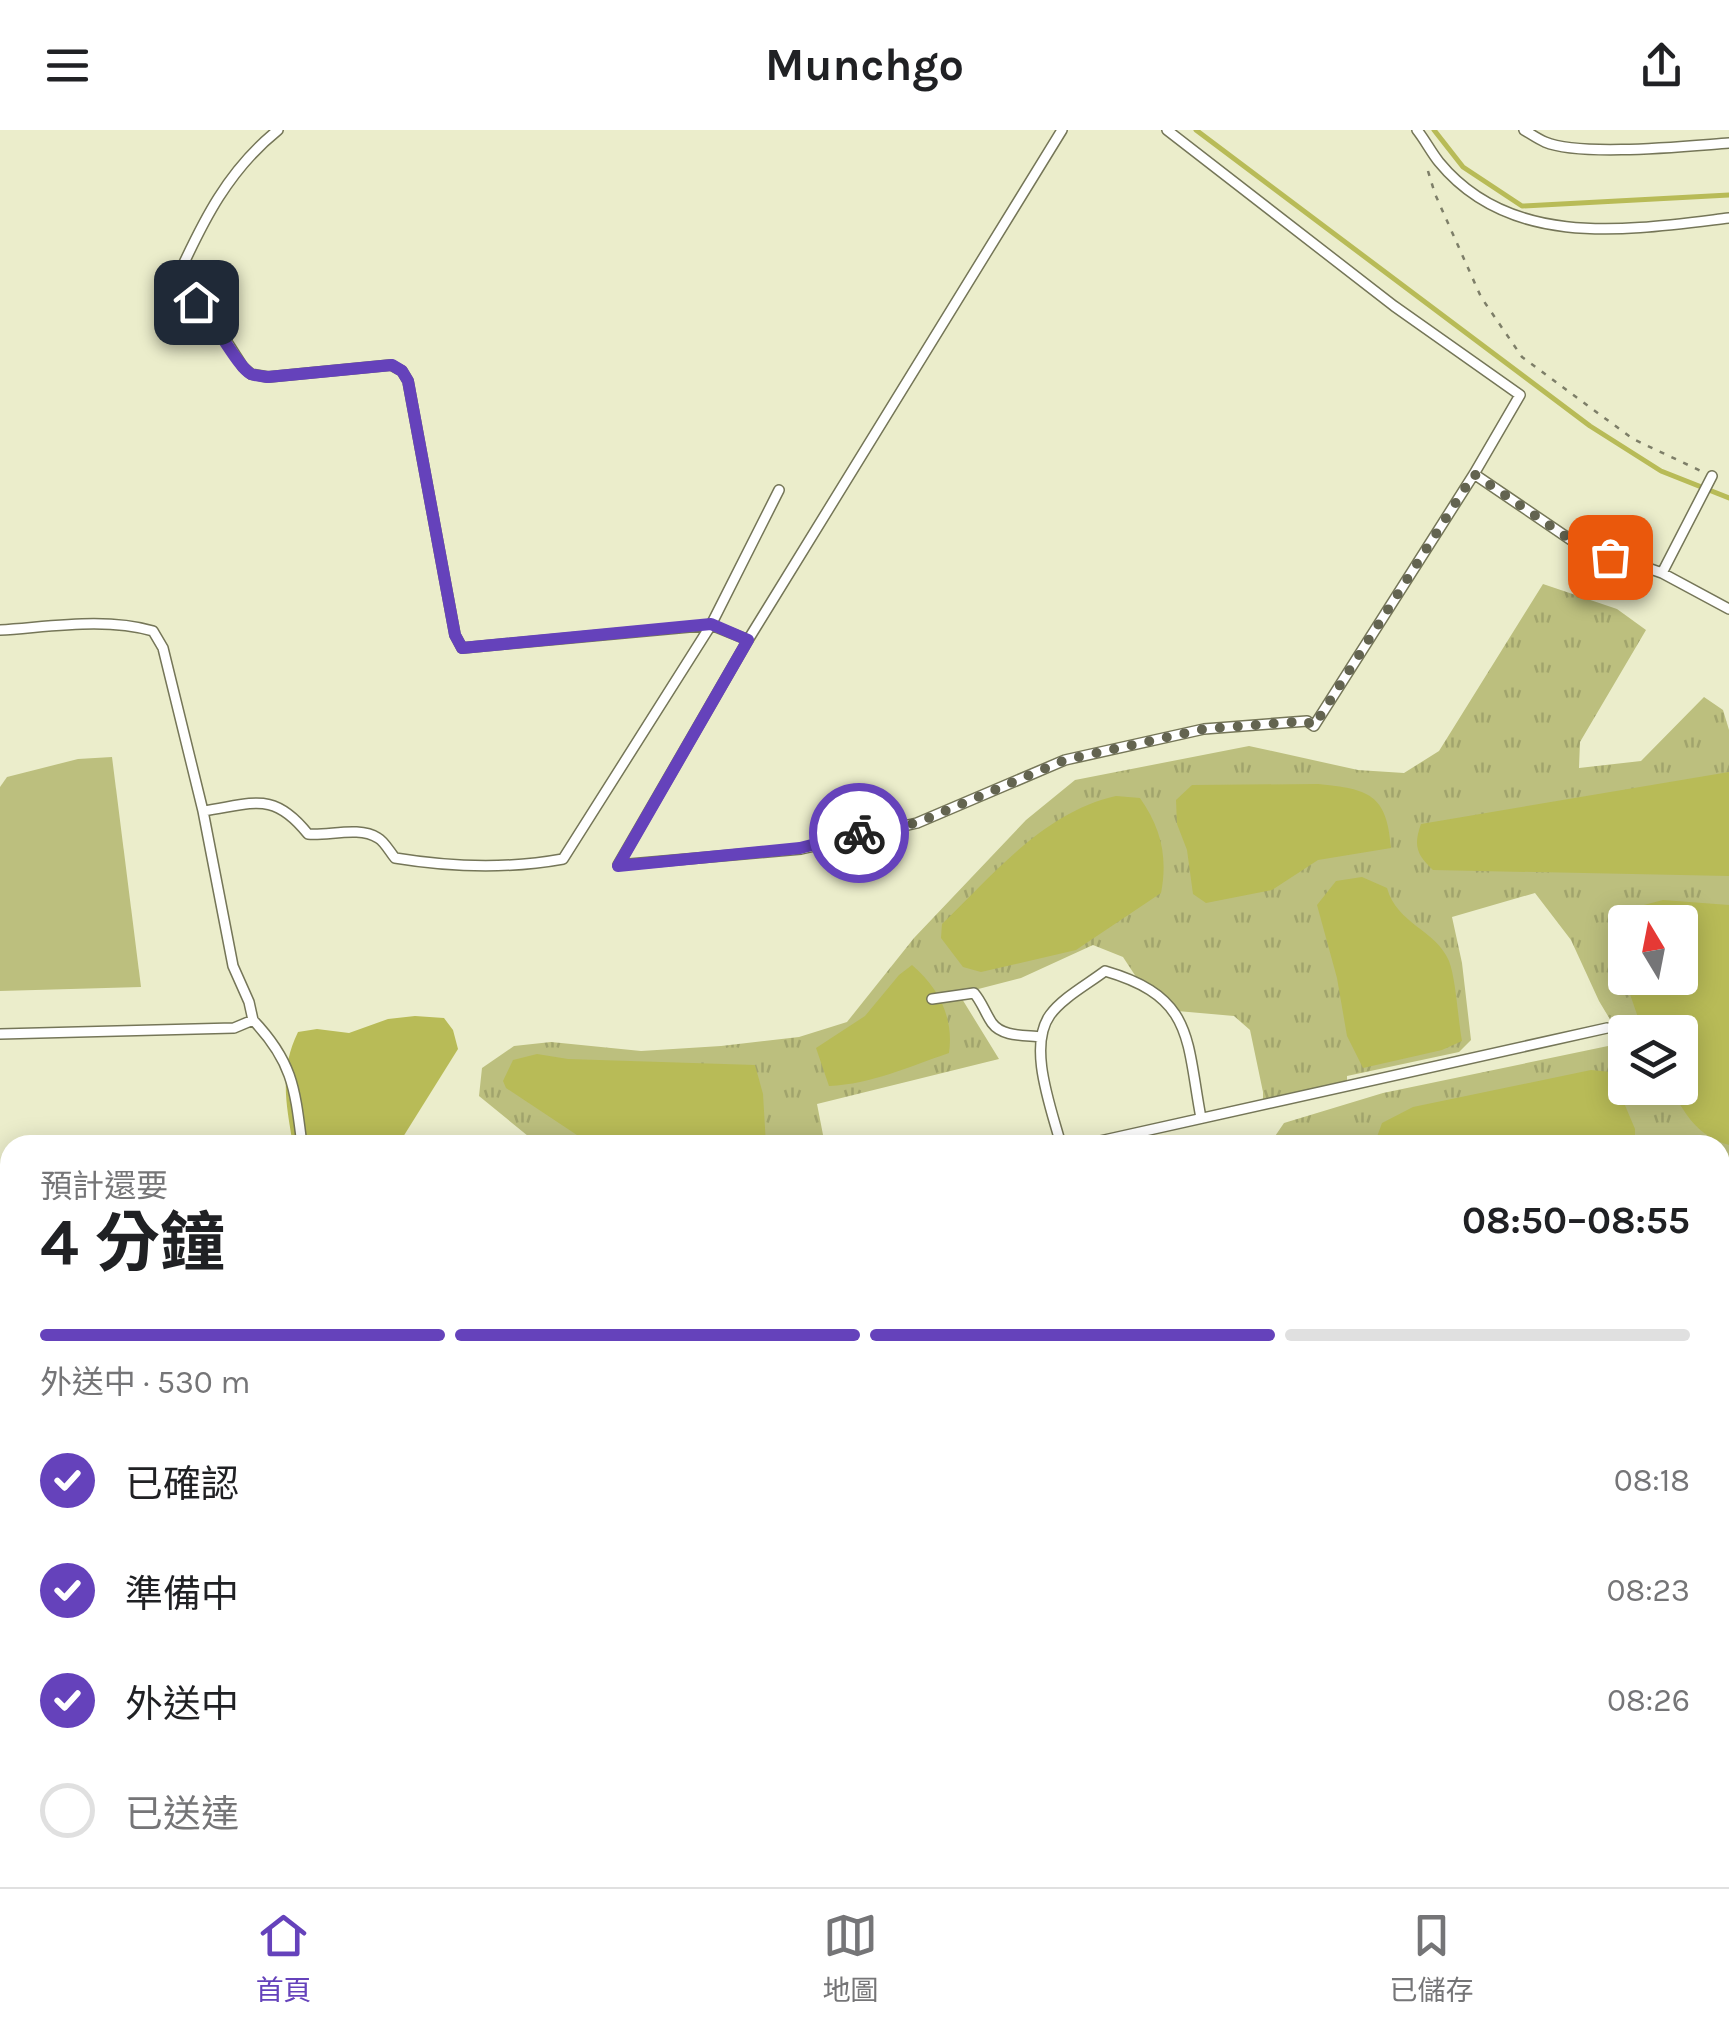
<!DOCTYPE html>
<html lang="zh-TW">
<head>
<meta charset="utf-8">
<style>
  body { margin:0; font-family:Karla,"Noto Sans TC",sans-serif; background:#f2f2f2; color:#202124; height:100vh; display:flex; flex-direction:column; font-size:38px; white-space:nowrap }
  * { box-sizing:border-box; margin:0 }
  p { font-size:32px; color:#757577 }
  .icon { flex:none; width:55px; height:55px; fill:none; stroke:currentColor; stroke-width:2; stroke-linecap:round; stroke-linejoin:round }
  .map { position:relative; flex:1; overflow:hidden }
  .drawer { position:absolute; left:0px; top:1005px; width:1730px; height:752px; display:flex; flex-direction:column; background:#fff; border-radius:30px 30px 0 0; box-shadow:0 5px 25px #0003 }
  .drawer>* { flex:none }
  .needle { width:65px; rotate:350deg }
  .buttons { position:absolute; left:1608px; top:775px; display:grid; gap:20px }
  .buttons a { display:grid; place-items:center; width:90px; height:90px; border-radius:10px; background:#fff; box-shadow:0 5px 25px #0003; font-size:50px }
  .pin { position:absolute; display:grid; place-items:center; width:85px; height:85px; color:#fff; margin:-42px; border-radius:20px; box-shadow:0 5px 15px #0006 }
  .courier { position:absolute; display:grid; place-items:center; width:100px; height:100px; margin:-50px; border:8px solid #6542bb; border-radius:50%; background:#fff; color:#222; box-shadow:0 2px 12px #0007 }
  .summary em { font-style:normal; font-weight:700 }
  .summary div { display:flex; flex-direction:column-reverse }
  .summary { display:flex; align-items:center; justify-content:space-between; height:170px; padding:0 40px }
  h1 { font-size:65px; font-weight:700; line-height:75px }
  .bar { display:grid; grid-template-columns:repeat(4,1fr); gap:15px 10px; align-content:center; height:120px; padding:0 40px }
  .bar i { height:12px; border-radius:8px; background:#e0e0e0 }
  .bar .active { background:#6542bb }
  .bar p { grid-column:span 4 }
  ol { padding:0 40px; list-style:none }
  li { display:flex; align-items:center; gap:30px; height:110px }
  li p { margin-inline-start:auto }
  li .icon { padding:10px; border-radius:50%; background:#6542bb; color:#fff; stroke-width:4 }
  li:last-child { color:#757577 }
  li i { width:55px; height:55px; border:5px solid #e0e0e0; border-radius:50% }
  header { display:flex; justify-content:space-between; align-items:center; height:130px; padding:0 40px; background:#fff; font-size:45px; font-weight:700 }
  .dock { display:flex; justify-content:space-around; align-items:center; height:140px; border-top:2px solid #e0e0e0; background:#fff; font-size:28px; color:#757577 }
  .dock a { display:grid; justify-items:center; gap:5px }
  .dock .active { color:#6542bb }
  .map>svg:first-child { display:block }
</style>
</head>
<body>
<header><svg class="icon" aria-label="menu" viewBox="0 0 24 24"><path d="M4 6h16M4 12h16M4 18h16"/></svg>Munchgo<svg class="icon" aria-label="share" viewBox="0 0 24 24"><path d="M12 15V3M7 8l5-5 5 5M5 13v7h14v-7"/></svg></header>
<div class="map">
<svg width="1729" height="1757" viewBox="0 0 1729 1757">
  <defs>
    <pattern id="grass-tufts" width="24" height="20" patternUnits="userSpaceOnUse" patternTransform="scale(2.5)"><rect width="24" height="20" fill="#bcbf7e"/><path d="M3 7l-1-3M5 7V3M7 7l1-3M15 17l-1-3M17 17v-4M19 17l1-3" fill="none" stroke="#a1a46c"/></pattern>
  </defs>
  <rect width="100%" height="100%" fill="#ebedcb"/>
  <!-- grass -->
  <path fill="url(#grass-tufts)" fill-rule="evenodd" d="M1543 454 1617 479 1646 500 1580 612 1579 638 1641 631 1704 567 1723 580 1729 600V1201L1720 1206V1015H1269L1284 993 1383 963 1608 916 1617 901 1599 871 1571 810 1535 763 1452 787 1462 833 1471 910 1459 922 1347 946V960L1263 976V962L1250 900 1234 886 1166 880 1144 859 1123 827 1093 815 1021 848 959 864 999 929 817 974 825 1015H539L479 966 482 938 514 916 551 912 641 921 721 916 799 907 847 892 914 808 1026 690 1075 650 1249 616 1358 640 1404 643 1439 621ZM1625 792H1680V848H1625ZM1625 902H1680V958H1625Z
    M353 1748H1148L1150 1757H342Z"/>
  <!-- pitch -->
  <path fill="#bcbf7e" d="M112 627 141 857 0 861V657L7 647 78 629Z"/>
  <!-- water -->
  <path fill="#b8bb57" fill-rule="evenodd" d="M1729 642V746L1433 740C1417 725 1413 716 1421 694Z
    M1318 654C1369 659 1387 664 1391 718L1318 730 1272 760 1206 773 1193 764 1187 720 1177 694 1176 670 1192 655Z
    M1116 666 1140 668C1161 698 1168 727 1161 763L1076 820 981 842 963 837 941 808 942 794C993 745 1044 682 1116 666Z
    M1362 747 1387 758C1397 794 1436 800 1449 831 1456 849 1458 890 1462 911L1442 920 1363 938 1347 906 1337 848 1317 775 1336 751Z
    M1663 770 1729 775V1015C1698 1006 1685 985 1671 958H1680V902H1643L1608 800 1617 782ZM1625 792H1680V848H1625Z
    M912 835C939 858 954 888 949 923 908 937 872 954 829 956L816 918 865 886 899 845Z
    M415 886 444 888 453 900 458 919 398 1015H293C286 973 279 941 298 902L317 899 349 903 388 889Z
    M537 924 568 929 755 935 763 964 766 1015H592L506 958 503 951 513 930Z
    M1591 940 1611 942 1635 999V1013L1374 1015 1382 993 1413 977Z
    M1720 1028 1729 1031V1160L1720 1165Z
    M745 1748H920L921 1755 730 1757Z"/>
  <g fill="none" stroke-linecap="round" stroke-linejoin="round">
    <!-- stream -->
    <path stroke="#b8bb57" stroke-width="5" d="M1196 0 1590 296 1661 341 1729 368
      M1434 0 1463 37 1522 76 1729 65"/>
    <defs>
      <path id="service" d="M1417 0C1425 10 1431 22 1439 32 1511 120 1630 100 1729 88
        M1524 0C1531 4 1538 9 1545 12 1581 27 1687 16 1729 13
        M1474 344 1574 412 1662 443 1729 479
        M779 360 711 495 748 510 1062 0
        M1662 443 1712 346
        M0 500C49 497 105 487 153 501L163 518 203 681 233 836 249 872 253 890 234 898 0 904
        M748 510 618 735 801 719 917 693 1065 630 1204 599 1307 591 1314 596 1474 344 1520 265 1394 176 1167 0
        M203 681C253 674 273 660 308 704 329 706 359 696 378 708 384 711 390 722 395 728 450 737 508 739 563 729L711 495 462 518 455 505 408 251 402 241 391 235 268 247 251 244 243 237 211 187 181 157 177 148C203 91 228 40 278 0
        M932 869 974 863C982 872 985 883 992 893 1002 907 1025 905 1041 907
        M253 890C293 932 295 959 302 1015
        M1061 1015C1052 980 1027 917 1050 885 1062 868 1088 854 1105 841 1194 867 1186 908 1201 988
        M1082 1015 1607 898
        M0 1408 10 1412
        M0 1659 10 1641
        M350 1757 355 1748
        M964 1757 970 1748"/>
      <path id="tertiary" d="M1720 1519 1729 1518
        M365 1757 392 1748"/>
    </defs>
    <!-- service casing -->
    <use href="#service" stroke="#757658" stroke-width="12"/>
    <!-- tertiary casing -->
    <use href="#tertiary" stroke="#757658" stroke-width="24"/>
    <!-- path -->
    <path stroke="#7d7e68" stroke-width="2.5" stroke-dasharray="5 8" stroke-linecap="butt" d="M1428 41 1435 64 1481 167 1522 227 1633 309 1701 341"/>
    <!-- service -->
    <use href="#service" stroke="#fff" stroke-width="9"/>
    <!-- tertiary -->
    <use href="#tertiary" stroke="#fff" stroke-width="20"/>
  </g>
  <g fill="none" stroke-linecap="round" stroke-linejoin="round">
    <!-- done -->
    <path stroke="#636450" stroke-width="10" stroke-dasharray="0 18" d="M859 703 917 693 1065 630 1204 599 1306 591 1314 596 1474 344 1574 412 1610 427"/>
    <!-- route -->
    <path stroke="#6542bb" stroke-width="12" d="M196 172C212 187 238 238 251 244 256 246 262 246 268 247L392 235 402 241 408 251 455 505 462 518 711 494 748 510 618 736 800 718 859 703"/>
  </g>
</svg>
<div class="buttons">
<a><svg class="needle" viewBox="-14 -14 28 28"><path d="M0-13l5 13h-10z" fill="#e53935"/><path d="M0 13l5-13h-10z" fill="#757577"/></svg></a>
<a><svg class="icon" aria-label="layers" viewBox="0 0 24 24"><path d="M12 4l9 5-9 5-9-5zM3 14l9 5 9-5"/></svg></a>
</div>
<div class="pin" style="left:1610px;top:427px;background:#ea580c"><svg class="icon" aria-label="bag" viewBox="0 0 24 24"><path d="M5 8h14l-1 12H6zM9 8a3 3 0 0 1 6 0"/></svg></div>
<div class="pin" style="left:196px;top:172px;background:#1f2937"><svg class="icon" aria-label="home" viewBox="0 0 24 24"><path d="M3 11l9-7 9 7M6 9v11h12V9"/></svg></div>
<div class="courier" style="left:859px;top:703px"><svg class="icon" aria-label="bike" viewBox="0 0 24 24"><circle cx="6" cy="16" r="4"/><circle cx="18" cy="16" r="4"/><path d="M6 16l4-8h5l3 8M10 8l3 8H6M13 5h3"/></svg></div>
<section class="drawer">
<div class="summary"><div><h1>4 分鐘</h1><p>預計還要</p></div><em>08:50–08:55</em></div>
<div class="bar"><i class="active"></i><i class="active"></i><i class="active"></i><i></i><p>外送中 · 530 m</p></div>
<ol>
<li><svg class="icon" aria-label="check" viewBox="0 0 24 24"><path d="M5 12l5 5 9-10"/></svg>已確認<p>08:18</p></li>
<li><svg class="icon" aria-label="check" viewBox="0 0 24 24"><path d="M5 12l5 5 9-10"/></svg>準備中<p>08:23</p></li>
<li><svg class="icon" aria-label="check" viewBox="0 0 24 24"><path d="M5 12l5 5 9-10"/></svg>外送中<p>08:26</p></li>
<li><i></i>已送達</li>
</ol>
</section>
</div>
<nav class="dock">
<a class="active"><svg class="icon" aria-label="home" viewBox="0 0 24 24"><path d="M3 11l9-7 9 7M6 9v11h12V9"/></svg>首頁</a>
<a><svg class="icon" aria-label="map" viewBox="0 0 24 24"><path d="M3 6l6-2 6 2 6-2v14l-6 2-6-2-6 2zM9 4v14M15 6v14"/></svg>地圖</a>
<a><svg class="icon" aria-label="saved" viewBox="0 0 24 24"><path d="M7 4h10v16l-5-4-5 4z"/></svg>已儲存</a>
</nav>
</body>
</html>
